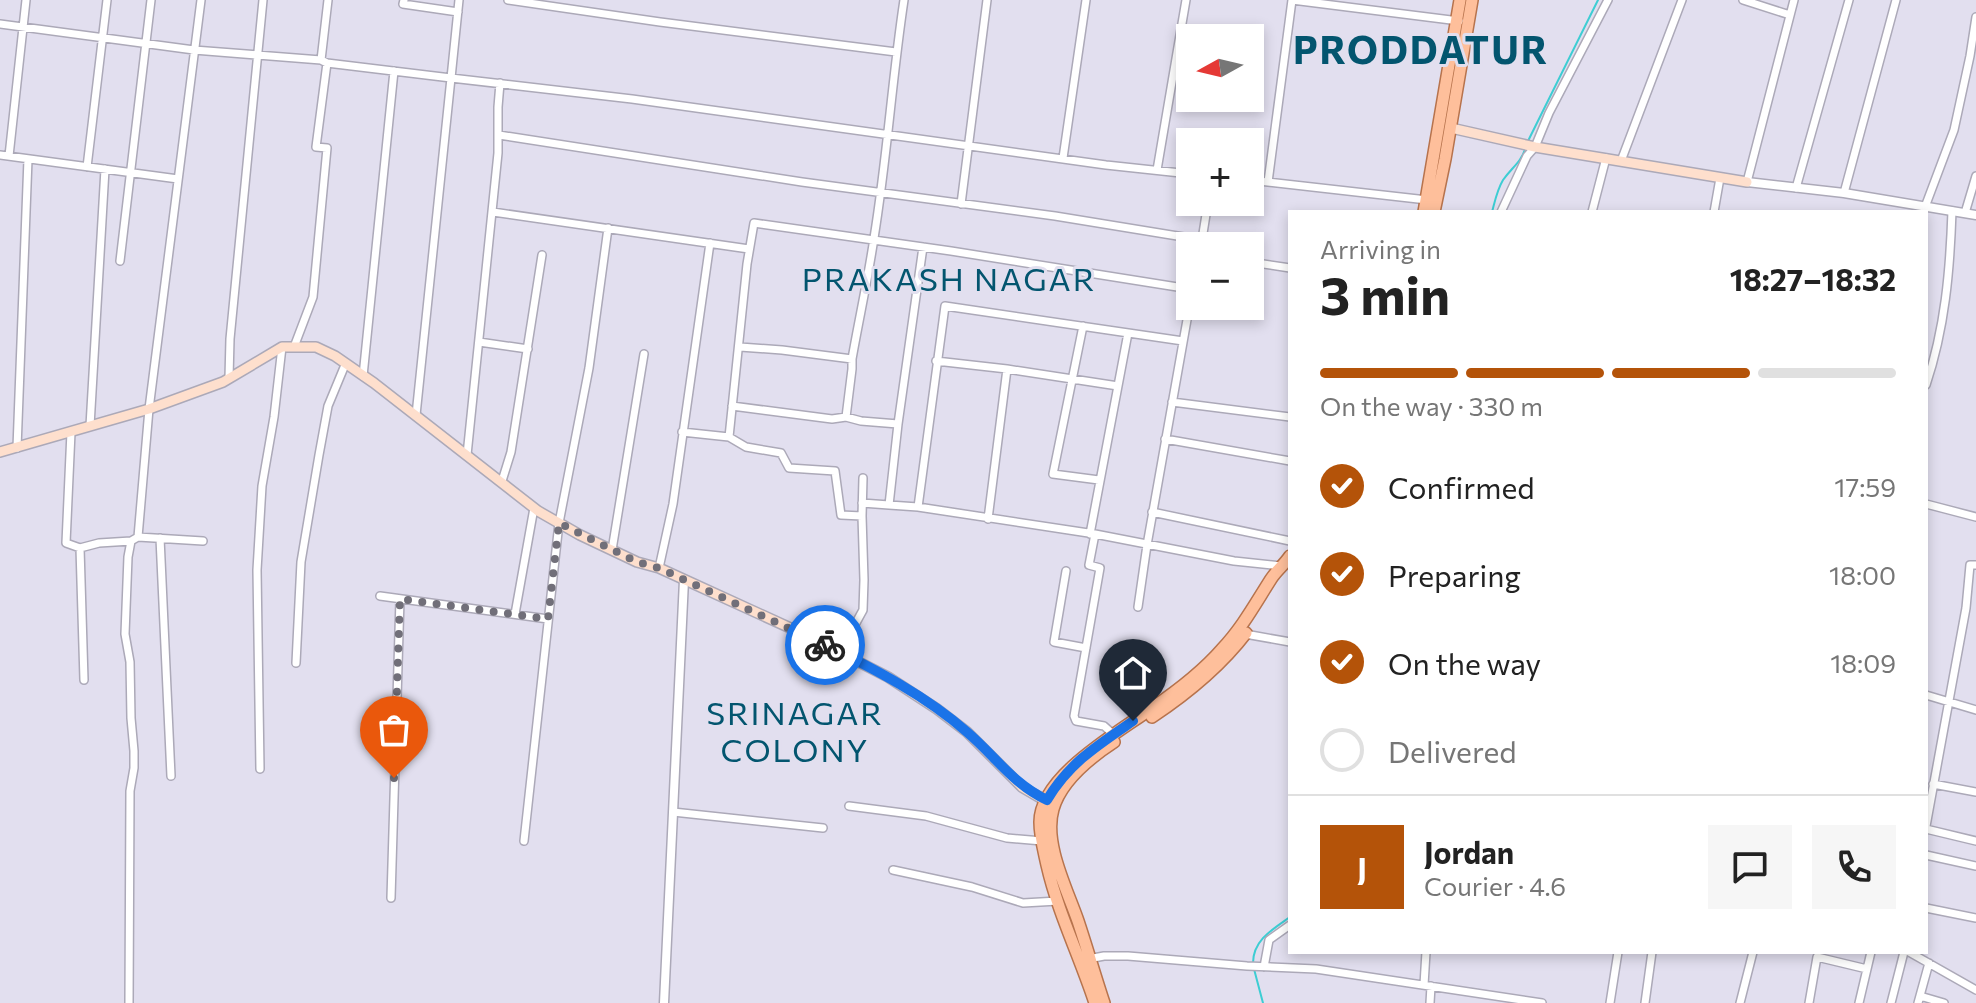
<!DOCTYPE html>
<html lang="en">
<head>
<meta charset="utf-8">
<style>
  body { margin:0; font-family:Commissioner,sans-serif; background:#f6f6f6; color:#222; height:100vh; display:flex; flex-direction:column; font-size:30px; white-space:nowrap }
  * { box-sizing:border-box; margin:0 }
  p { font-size:26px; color:#767676 }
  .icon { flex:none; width:44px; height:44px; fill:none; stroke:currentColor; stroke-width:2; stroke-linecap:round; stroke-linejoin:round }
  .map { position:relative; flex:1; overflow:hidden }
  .details { position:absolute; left:1288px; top:210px; width:640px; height:744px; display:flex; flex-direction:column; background:#fff; border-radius:0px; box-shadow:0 4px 12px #0003 }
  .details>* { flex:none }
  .needle { width:52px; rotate:262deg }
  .fabs { position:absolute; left:1176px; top:24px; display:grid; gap:16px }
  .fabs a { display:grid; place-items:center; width:88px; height:88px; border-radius:0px; background:#fff; box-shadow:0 4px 12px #0003; font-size:40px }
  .pin { position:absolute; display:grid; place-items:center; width:68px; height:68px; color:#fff; margin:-82px -34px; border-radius:50% 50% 50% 0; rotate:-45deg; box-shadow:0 0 8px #0007 }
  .pin .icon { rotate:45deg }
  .courier { position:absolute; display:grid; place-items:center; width:80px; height:80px; margin:-40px; border:6px solid #1a73e8; border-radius:50%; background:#fff; color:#222; box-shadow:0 2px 10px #0007 }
  .headline em { font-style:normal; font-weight:700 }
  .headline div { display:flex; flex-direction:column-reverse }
  .headline { display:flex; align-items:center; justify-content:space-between; height:136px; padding:0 32px }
  h1 { font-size:52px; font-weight:700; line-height:60px }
  .bar { display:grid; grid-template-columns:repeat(4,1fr); gap:12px 8px; align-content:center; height:96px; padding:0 32px }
  .bar i { height:10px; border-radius:6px; background:#e0e0e0 }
  .bar .selected { background:#b45309 }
  .bar p { grid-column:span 4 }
  .line { display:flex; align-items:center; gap:20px; padding:0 32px; border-top:2px solid #e0e0e0 }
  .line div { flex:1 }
  .round { display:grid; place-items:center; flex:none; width:84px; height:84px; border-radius:0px; background:#f6f6f6 }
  ol { padding:0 32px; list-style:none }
  li { display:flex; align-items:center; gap:24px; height:88px }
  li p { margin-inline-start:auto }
  li .icon { padding:8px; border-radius:50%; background:#b45309; color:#fff; stroke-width:4 }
  li:last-child { color:#767676 }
  li i { width:44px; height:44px; border:4px solid #e0e0e0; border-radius:50% }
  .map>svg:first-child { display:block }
</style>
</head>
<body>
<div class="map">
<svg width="1976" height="1003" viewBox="0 0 1976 1003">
  <rect width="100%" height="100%" fill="#e2dfef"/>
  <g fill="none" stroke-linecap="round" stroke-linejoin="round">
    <!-- stream -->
    <path stroke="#3dcdd3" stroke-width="2" d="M1528 141 1598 0
      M1492 212C1495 201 1497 190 1503 180 1513 166 1520 164 1526 147
      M1253 963C1253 940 1273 929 1290 917
      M1254 969 1263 1003"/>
    <defs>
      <path id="minor" d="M201 0 149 409 138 537 203 541
        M404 0 403 4 458 12
        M508 0 660 22 896 52
        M1292 0 1459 21
        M1743 0 1790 15
        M0 24 194 50 321 60 327 63
        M321 60 328 0
        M499 135 802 182 1055 216 1202 240
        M0 155 178 179
        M9 156 26 0
        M1063 158 1086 0
        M1621 161 1682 0
        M87 167 107 0
        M1157 170 1186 0
        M1250 180 1427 200
        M1268 182 1292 0
        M1747 182 1794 0
        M1796 188 1849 0
        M1844 193 1896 0
        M961 204 987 0
        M1925 207 1954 130 1970 56 1976 17
        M493 212 749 249
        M1501 212 1527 156 1535 147 1549 113 1608 0
        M1592 212 1606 158
        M1714 212 1720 178
        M1965 213 1976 176
        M1201 246 1208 202
        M923 247 898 424 889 505 918 507 1095 534 1234 561 1281 566
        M120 261 151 0
        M1250 262 1290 268
        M1083 326 1053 474 1099 480
        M479 342 528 349
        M294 347 313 297 327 148 316 147 327 63 451 78 459 0
        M740 347 782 350 852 359
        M936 361 1007 369
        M363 376 394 71
        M229 378 230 339 263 0
        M1926 385C1945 328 1950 271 1952 211
        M1172 402 1290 417
        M732 406 832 419 846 417 861 421 898 424
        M416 415 451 78 632 99 1106 165 1190 174
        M846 417 852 369V359C859 319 868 279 874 238 887 159 892 79 904 0
        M90 426 105 169
        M71 432 66 543 80 548
        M682 432 729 437 746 447 781 453 789 468 835 471 841 515 862 516 864 580 863 610 840 652
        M729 437 747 264 754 223 951 251 1190 289
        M1165 439 1290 461
        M17 448 28 159
        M467 455 498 153V107L500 83
        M502 481 511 452 542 255
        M862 503 889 505
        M1926 504 1976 517
        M918 507 945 306 1183 341
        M1152 512 1290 541
        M862 516 863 478
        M988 519 1007 369 1118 386
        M1090 534 1128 333
        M1095 534 1089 565 1100 568 1074 716 1076 721 1104 726 1113 734
        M160 538 171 776
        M612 550 644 354
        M659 568 673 504 710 243
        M1066 571 1054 642 1086 648
        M380 596 548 619
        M1138 607 1147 545 1190 303
        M515 614 534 508
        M1245 634 1290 642
        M296 663 301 562 319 455 328 406 345 365
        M84 680 80 548 99 543 131 541
        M1926 695 1976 710
        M260 769 257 570 262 486 274 417 282 347
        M1933 784 1976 792
        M849 806 926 816 1007 838 1042 841
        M673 812 823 828
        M1926 826 1966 608 1970 565H1976
        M1926 829 1976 841
        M524 841 559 523 589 368 608 228
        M1926 855 1976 866
        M893 870 972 887 1023 903 1058 901
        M391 898 400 599
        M1926 908 1976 918
        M1909 952 1976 990
        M1088 959 1104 956H1128L1247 966 1316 969 1542 1003
        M1264 967 1269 940 1290 925
        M1424 985 1426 952
        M1920 996 1944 1003
        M129 1003 130 791 134 768V751L131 718 130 662 125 634 128 557 131 541 138 537
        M1430 1003 1431 986
        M1610 1003 1618 952
        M1645 1003 1652 952
        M1740 1003 1753 952
        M1809 1003 1817 957 1867 969
        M1859 1003 1871 952
        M1891 1003 1904 952
        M1918 1003 1929 963"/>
      <path id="tertiary" d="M1747 182 1844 193 1976 215
        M664 1003 684 580"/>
      <path id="secondary" d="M1451 128 1535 147 1747 182
        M0 452 149 409 223 382 282 347H316L335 356 374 383 538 511 580 535 637 562 659 568 810 637 888 677 937 709 967 732 1022 787 1051 804"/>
      <path id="primary" d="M1424 212 1460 0
        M1434 212 1445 159 1472 0
        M1152 717C1188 693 1220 667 1246 633
        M1095 1003C1080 957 1058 913 1047 865 1044 851 1040 837 1040 822 1040 776 1119 732 1152 708 1177 691 1202 672 1222 649 1242 628 1255 604 1271 579 1276 571 1284 565 1290 556
        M1104 1003C1095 976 1087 948 1078 921 1067 889 1043 843 1053 809 1061 781 1091 757 1114 742"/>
    </defs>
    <!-- minor casing -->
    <use href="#minor" stroke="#aca9b8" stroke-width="10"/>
    <!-- tertiary casing -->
    <use href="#tertiary" stroke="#aca9b8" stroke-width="11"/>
    <!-- secondary casing -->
    <use href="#secondary" stroke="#aca9b8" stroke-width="12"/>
    <!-- primary casing -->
    <use href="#primary" stroke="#b7734d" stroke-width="14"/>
    <!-- minor -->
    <use href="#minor" stroke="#fff" stroke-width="7"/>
    <!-- tertiary -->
    <use href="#tertiary" stroke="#fff" stroke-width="8"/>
    <!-- secondary -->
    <use href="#secondary" stroke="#fedfcd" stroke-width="9"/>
    <!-- primary -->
    <use href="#primary" stroke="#febf9b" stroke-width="11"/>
  </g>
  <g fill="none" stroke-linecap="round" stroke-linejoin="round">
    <!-- done -->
    <path stroke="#716f79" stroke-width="8" stroke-dasharray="0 14.4" d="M394 778 400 599 548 619 559 523 637 562 659 568 825 645"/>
    <!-- route -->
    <path stroke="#1a73e8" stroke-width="10" d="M825 645C875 669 926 696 967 732 995 756 1013 784 1047 800 1069 763 1098 745 1133 721"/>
  </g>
  <g text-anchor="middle" stroke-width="6" stroke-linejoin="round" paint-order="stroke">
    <!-- neighbourhood labels -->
    <g font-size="32" letter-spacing="2" fill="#03556f" stroke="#e2dfef">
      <text x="949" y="291">PRAKASH NAGAR</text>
      <text x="795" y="725">SRINAGAR<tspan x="795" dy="37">COLONY</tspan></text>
    </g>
    <!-- district labels -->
    <g font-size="38" font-weight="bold" letter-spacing="2" fill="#03556f" stroke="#e2dfef">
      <text x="1421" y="64">PRODDATUR</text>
    </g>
  </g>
</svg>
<div class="fabs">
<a><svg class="needle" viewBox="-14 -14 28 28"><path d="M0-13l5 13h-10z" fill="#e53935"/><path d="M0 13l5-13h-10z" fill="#767676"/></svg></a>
<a>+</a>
<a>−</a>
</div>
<div class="pin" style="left:394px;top:778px;background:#ea580c"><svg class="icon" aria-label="bag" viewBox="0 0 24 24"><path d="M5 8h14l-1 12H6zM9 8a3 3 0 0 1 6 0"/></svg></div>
<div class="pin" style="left:1133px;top:721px;background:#1f2937"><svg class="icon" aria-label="home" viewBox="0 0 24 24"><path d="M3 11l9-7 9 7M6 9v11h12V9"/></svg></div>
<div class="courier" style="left:825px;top:645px"><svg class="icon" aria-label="bike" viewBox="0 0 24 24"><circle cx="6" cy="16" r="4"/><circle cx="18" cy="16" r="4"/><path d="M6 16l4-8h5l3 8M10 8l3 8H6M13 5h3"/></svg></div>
<section class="details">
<div class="headline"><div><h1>3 min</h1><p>Arriving in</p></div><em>18:27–18:32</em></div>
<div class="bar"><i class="selected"></i><i class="selected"></i><i class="selected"></i><i></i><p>On the way · 330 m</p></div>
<ol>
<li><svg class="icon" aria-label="check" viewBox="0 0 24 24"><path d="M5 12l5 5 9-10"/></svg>Confirmed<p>17:59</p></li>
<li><svg class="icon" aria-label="check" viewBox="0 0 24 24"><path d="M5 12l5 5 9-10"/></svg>Preparing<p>18:00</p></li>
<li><svg class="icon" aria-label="check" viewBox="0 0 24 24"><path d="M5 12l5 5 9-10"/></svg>On the way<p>18:09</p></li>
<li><i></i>Delivered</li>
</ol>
<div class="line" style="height:144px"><b class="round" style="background:#b45309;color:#fff">J</b><div><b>Jordan</b><p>Courier · 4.6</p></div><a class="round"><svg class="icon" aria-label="chat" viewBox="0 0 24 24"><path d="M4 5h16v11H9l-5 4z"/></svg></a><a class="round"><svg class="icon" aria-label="phone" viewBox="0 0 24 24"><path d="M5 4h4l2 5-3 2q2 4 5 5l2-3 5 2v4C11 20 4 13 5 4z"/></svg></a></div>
</section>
</div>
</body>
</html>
